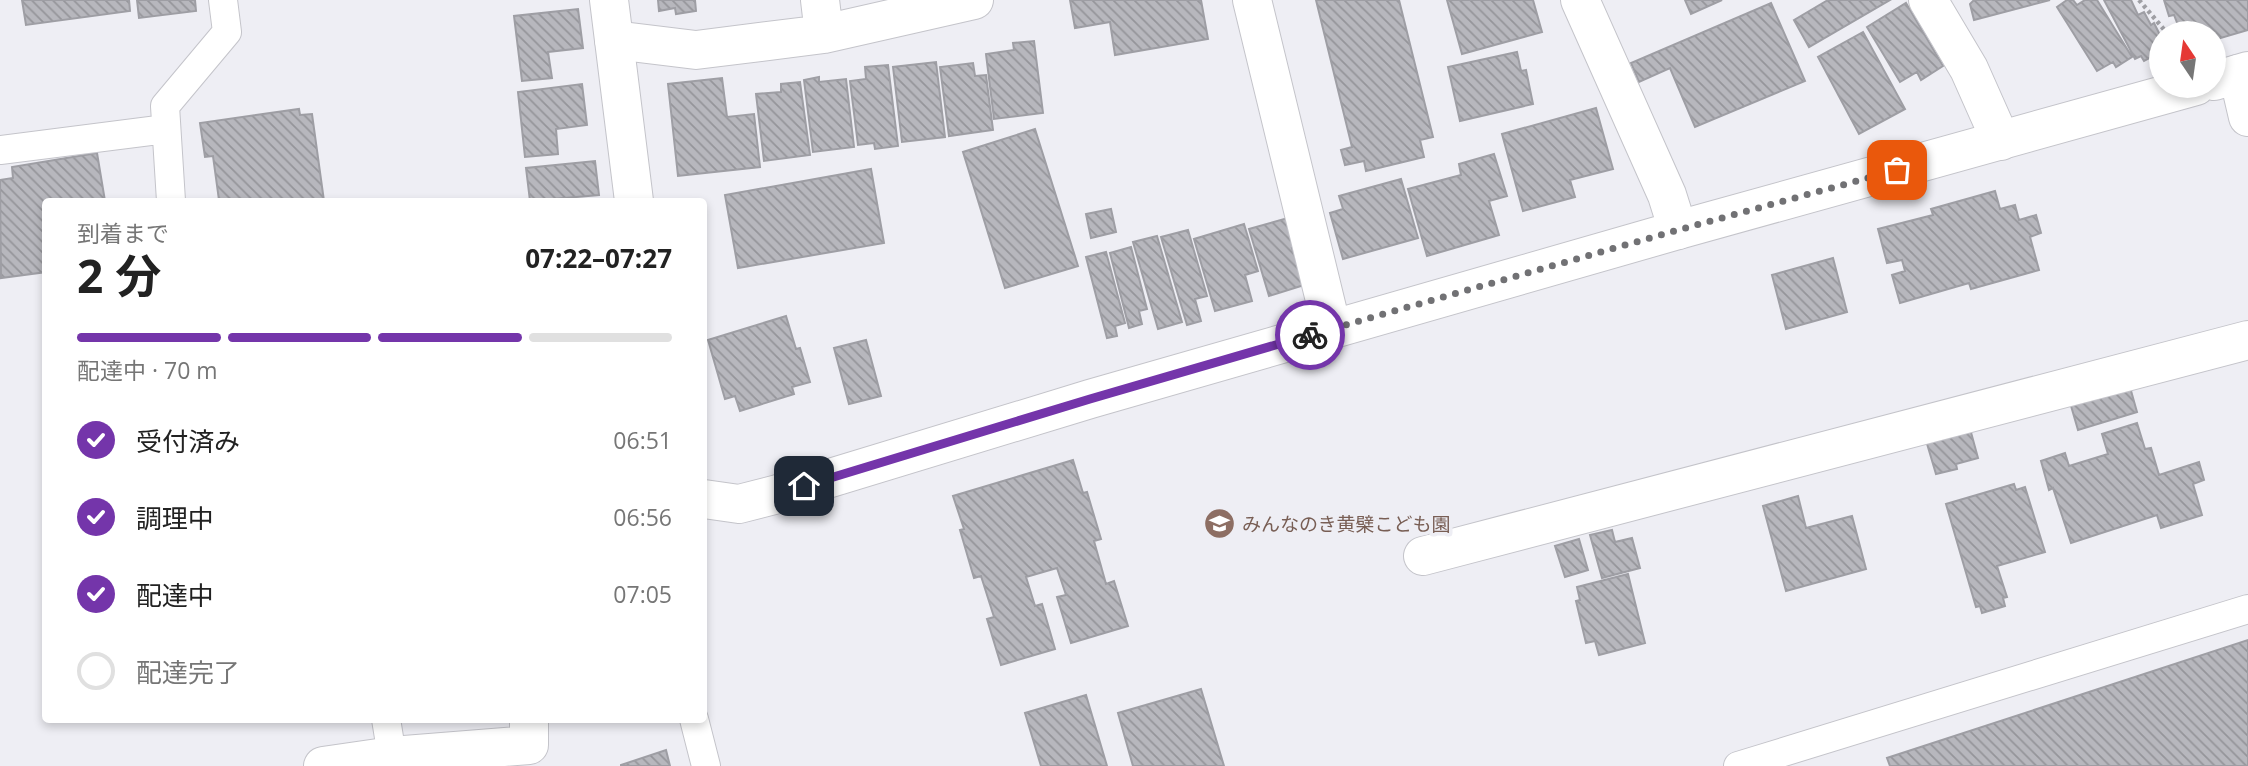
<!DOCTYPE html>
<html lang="ja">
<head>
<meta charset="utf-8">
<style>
  body { margin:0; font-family:"Open Sans","Noto Sans JP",sans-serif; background:#f6f6f6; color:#222; height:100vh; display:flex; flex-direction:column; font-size:26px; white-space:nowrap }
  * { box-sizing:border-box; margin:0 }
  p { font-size:23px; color:#767676 }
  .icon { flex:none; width:38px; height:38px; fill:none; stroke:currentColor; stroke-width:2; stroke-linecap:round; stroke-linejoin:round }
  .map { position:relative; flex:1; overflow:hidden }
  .panel { position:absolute; left:42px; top:198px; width:665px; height:525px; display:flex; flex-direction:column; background:#fff; border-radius:7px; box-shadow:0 4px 10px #0003 }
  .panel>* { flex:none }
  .needle { width:46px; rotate:347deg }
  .controls { position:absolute; left:2149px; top:21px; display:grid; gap:14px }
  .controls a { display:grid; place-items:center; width:77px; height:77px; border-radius:50%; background:#fff; box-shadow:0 4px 10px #0003; font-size:35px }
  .pin { position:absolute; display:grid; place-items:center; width:60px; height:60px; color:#fff; margin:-30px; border-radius:14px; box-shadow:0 4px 10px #0006 }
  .courier { position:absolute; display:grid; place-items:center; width:70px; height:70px; margin:-35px; border:5px solid #7435aa; border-radius:50%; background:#fff; color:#222; box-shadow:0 2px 9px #0007 }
  .headline em { font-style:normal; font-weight:700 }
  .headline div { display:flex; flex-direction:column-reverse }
  .headline { display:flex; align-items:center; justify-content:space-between; height:119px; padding:0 35px }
  h1 { font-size:46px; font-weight:700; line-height:52px }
  .bar { display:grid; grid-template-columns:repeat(4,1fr); gap:10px 7px; align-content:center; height:84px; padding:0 35px }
  .bar i { height:9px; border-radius:5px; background:#e0e0e0 }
  .bar .selected { background:#7435aa }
  .bar p { grid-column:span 4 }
  ol { padding:0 35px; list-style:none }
  li { display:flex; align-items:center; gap:21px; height:77px }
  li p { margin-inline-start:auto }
  li .icon { padding:7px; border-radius:50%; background:#7435aa; color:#fff; stroke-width:4 }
  li:last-child { color:#767676 }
  li i { width:38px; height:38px; border:4px solid #e0e0e0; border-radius:50% }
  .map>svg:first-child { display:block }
</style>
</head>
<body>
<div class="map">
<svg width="2248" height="766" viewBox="0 0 2248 766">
  <defs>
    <pattern id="building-back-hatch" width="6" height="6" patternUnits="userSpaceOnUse" patternTransform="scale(1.75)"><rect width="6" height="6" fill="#b7b7bd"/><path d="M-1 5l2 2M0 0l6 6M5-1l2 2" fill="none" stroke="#95959a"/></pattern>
  </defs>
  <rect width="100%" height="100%" fill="#eeeef4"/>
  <!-- building -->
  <path fill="url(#building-back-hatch)" stroke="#9e9ea4" stroke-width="2" d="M22 0H129L130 11 26 25Z
    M137 0H195L196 11 139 18Z
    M658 0H695L696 11 676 14 675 8 659 11Z
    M1070 0H1201L1208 39 1115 55 1110 22 1075 28Z
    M1316 0H1399L1433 137 1420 140 1424 157 1366 171 1364 161 1345 165 1341 150 1352 147Z
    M1447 0H1533L1542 32 1462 54Z
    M1685 0H1722L1691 14Z
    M1828 0H1890L1809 47 1794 20Z
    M1974 0H2050L1974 20 1970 4Z
    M2067 0H2073L2077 5 2085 0H2097L2132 57 2116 67 2113 62 2097 71 2057 7Z
    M2104 0H2131L2138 15 2144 12 2151 25 2154 23 2161 37V52L2144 61 2141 56 2135 59Z
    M2164 0H2248V30L2214 40V33H2194L2191 22 2178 25 2174 15 2169 16Z
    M1771 3 1805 81 1695 127 1670 68 1639 82 1631 63Z
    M1906 3 1943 66 1921 80 1917 72 1900 82 1867 27Z
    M578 9 583 48 548 52 552 78 522 81 514 16Z
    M1863 32 1905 109 1859 134 1818 57Z
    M1034 41 1043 113 994 119 986 54 1014 50 1013 43Z
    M1517 52 1521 71 1526 70 1533 104 1460 121 1448 67Z
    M936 62 945 137 902 142 893 67Z
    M973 63 975 76 986 75 993 130 949 136 940 67Z
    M888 65 898 146 875 149 874 143 858 145 850 81 866 79 865 67Z
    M819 77V82L846 79 854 147 813 152 804 80Z
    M722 78 727 117 754 114 760 167 678 176 668 84Z
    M800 82 810 155 764 161 756 94 781 92V84Z
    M582 84 587 125 556 129 558 154 525 157 518 92Z
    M1596 108 1613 169 1570 180 1575 197 1523 211 1502 134Z
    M299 109 300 115 312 114 324 201H210L219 200 213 156 205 157 200 123Z
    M1035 129 1078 266 1005 288 963 152Z
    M97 153 105 201H46V272L1 278 0 180 13 178 12 167Z
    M1494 154 1507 196 1489 201 1499 235 1427 256 1408 189 1461 175 1459 164Z
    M595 161 599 195 530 201 526 168Z
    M871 169 884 243 738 268 725 195Z
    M1401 179 1418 238 1343 259 1330 213 1343 209 1339 196Z
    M1995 191 2000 209 2015 205 2019 220 2036 215 2041 233 2030 237 2039 270 1971 289 1969 283 1900 303 1892 275 1905 271 1902 260 1887 263 1878 229 1933 215 1931 209Z
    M1111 209 1116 232 1091 238 1086 214Z
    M1288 218 1297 247 1292 248 1304 285 1269 296 1249 229Z
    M1244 224 1258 271 1245 275 1252 301 1215 311 1194 239Z
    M1188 230 1207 296 1195 299 1201 321 1187 325 1161 237Z
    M1157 236 1182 322 1158 329 1133 242Z
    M1131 247 1147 309 1139 311 1142 324 1129 328 1110 253Z
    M1106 252 1125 323 1115 326 1117 336 1107 338 1086 257Z
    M1833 258 1847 312 1786 329 1772 275Z
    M786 316 796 349 800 348 810 382 792 387 794 394 740 411 735 396 725 399 708 340Z
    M866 340 881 396 849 404 834 348Z
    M2128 380 2137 412 2078 430 2069 399Z
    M2137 423 2145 449 2151 448 2159 475 2199 462 2204 480 2193 484 2202 515 2161 528 2157 515 2071 543 2053 488 2049 490 2041 461 2065 453 2069 466 2108 454 2102 434Z
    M1969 425 1978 458 1956 464 1957 469 1936 474 1925 437Z
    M1073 460 1083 493 1087 492 1101 539 1094 541 1106 584 1114 581 1128 626 1071 643 1057 597 1066 595 1057 568 1026 577 1035 606 1042 604 1055 649 1001 665 987 619 994 617 981 576 974 578 960 530 964 529 953 496Z
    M2014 484 2016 490 2025 487 2045 552 1997 566 2007 597 2003 598 2005 606 1982 613 1980 606 1976 607 1946 504Z
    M1798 496 1806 528 1852 516 1866 569 1786 591 1763 506Z
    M1612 530 1615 542 1632 538 1640 568 1602 578 1590 535Z
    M1579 539 1588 570 1565 577 1555 546Z
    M1628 574 1645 643 1599 655 1595 641 1586 643 1576 601 1580 600 1577 587Z
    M2248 640V766H1890L1887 758Z
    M1201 689 1224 766H1133L1118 713Z
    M1086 695 1107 766H1041L1025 713Z
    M666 750 670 766H621V765Z"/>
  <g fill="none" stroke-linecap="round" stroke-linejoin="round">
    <defs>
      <path id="service" d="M0 150 166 129
        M171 201 165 106 227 32 223 0
        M386 719 392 756
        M694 719 706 766
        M1738 766 2248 609"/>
      <path id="minor" d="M820 0 824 34
        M1252 0 1332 329
        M1580 0 1667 195 1678 230
        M1928 0 1969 69 2001 141
        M614 40 696 50 824 34 974 0
        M2238 74 2248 117
        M1423 556 2248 340
        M323 766 392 756 529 745V719"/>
      <path id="tertiary" d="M609 0 634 201
        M2214 81 2248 71
        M704 499 739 504 778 494 1090 399 1678 230 2196 86"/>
    </defs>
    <!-- service casing -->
    <use href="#service" stroke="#c4c4ca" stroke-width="30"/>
    <!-- minor casing -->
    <use href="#minor" stroke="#c4c4ca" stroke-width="40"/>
    <!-- tertiary casing -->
    <use href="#tertiary" stroke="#c4c4ca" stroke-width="40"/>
    <!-- path -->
    <path stroke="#9f9fa4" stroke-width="4.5" stroke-dasharray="3.5 3.5" stroke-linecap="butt" d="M2139 0 2167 33"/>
    <!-- service -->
    <use href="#service" stroke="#fff" stroke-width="28"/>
    <!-- minor -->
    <use href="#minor" stroke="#fff" stroke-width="38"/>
    <!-- tertiary -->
    <use href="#tertiary" stroke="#fff" stroke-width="38"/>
  </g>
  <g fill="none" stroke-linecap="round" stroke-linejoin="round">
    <!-- done -->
    <path stroke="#717174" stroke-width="7" stroke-dasharray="0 12.6" d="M1310 335 1678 230 1897 170"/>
    <!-- route -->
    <path stroke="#7435aa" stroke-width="9" d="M804 486 1090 399 1310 335"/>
  </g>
  <!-- icons -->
  <defs>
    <symbol id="school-disc" viewBox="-11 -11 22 22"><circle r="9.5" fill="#8d6e63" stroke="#eeeef4"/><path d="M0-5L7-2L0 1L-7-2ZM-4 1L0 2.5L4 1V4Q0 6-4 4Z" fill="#fff"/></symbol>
  </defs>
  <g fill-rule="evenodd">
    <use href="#school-disc" x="1202" y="506" width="35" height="35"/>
  </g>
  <g text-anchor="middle" stroke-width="7" stroke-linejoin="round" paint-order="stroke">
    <!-- education labels -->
    <g font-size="19" fill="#785e54" stroke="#eeeef4" text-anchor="start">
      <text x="1242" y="531">みんなのき黄檗こども園</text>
    </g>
  </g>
</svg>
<div class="controls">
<a><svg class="needle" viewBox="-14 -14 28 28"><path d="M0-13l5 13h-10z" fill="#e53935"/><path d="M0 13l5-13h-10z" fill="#767676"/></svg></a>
</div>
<div class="pin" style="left:1897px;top:170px;background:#ea580c"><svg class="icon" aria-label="bag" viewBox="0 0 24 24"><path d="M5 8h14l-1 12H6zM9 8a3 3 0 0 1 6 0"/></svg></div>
<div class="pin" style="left:804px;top:486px;background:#1f2937"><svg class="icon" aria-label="home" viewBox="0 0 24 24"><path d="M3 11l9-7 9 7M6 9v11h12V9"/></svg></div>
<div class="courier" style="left:1310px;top:335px"><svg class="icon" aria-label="bike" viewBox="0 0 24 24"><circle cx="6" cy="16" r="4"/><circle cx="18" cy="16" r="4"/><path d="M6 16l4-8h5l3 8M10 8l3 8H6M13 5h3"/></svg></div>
<section class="panel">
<div class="headline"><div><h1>2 分</h1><p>到着まで</p></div><em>07:22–07:27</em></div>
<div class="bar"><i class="selected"></i><i class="selected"></i><i class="selected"></i><i></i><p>配達中 · 70 m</p></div>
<ol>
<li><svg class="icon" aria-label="check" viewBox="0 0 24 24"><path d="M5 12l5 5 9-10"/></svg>受付済み<p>06:51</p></li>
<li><svg class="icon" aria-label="check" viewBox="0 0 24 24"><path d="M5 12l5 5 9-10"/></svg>調理中<p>06:56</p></li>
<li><svg class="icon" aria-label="check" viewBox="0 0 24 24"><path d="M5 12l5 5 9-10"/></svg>配達中<p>07:05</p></li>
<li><i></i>配達完了</li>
</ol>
</section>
</div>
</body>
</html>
